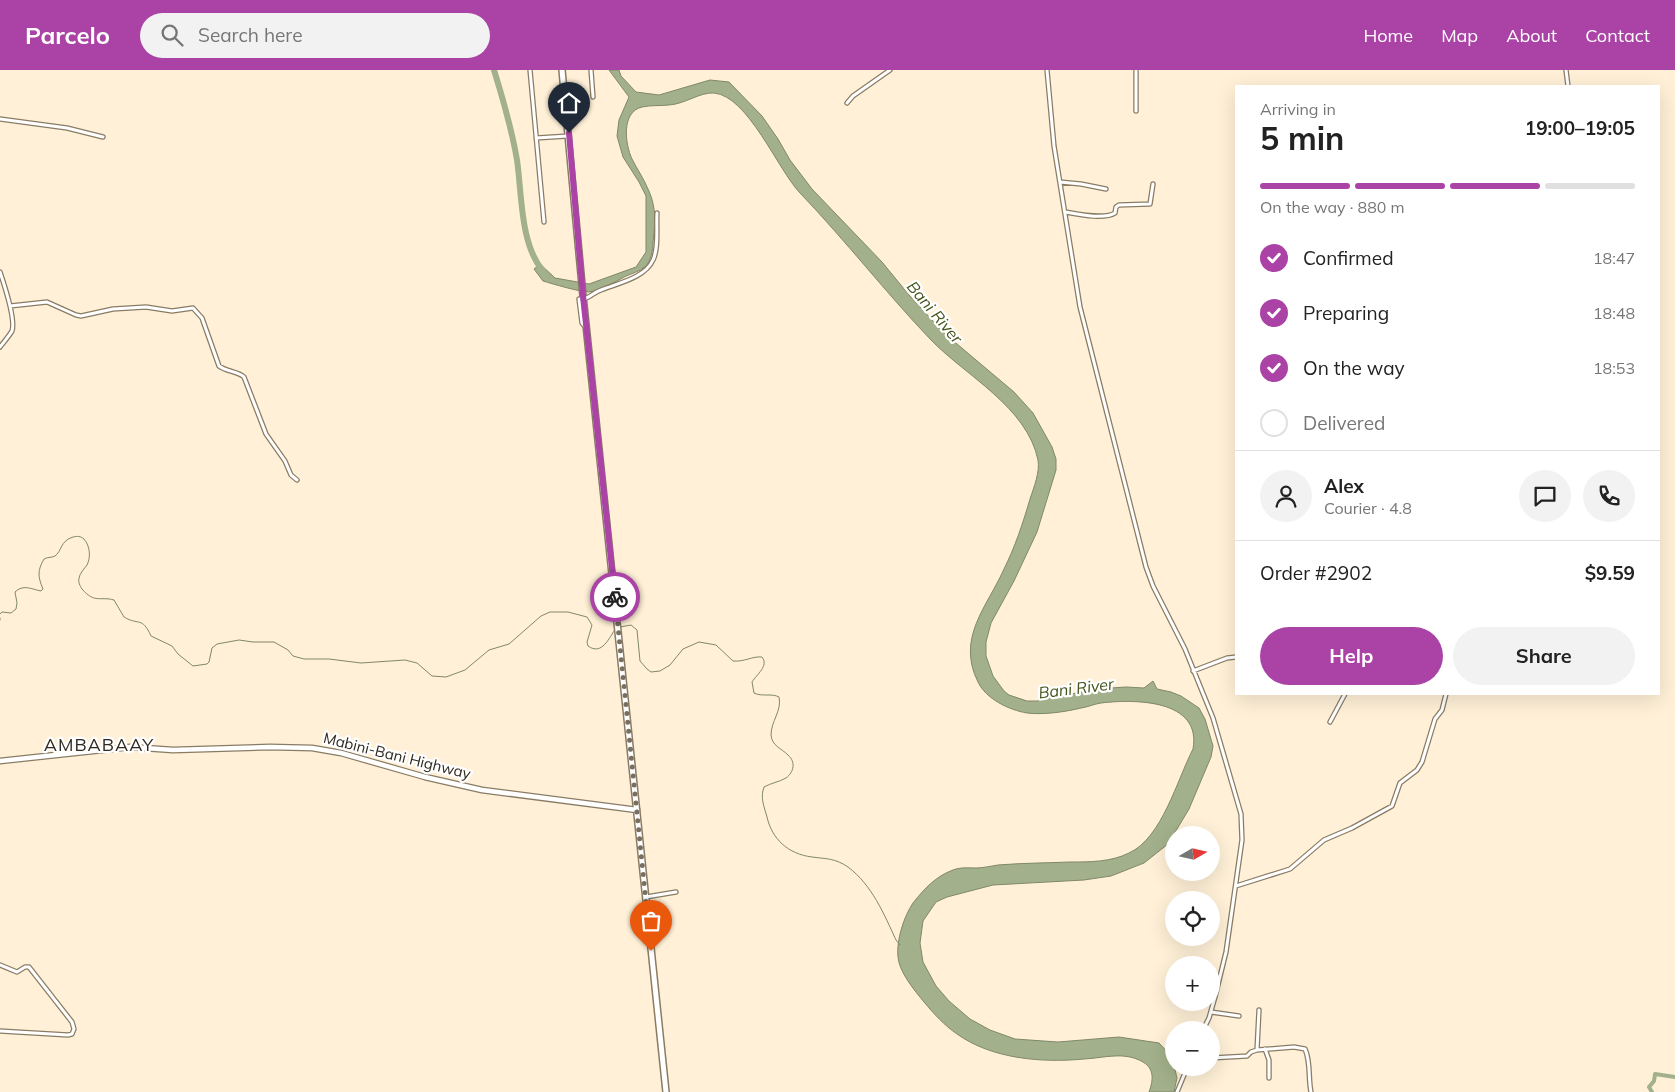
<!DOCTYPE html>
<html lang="en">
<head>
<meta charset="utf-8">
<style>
  body { margin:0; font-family:Mulish,sans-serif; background:#f2f2f2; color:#222; height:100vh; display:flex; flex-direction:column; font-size:19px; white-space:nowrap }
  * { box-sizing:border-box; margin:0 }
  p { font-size:16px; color:#767676 }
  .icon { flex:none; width:28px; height:28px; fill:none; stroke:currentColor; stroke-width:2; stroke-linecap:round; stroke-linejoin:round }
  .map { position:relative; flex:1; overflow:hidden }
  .details { position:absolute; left:1235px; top:15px; width:425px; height:610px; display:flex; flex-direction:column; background:#fff; border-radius:0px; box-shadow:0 5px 20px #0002 }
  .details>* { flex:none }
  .needle { width:32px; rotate:81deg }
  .buttons { position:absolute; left:1165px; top:756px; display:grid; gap:10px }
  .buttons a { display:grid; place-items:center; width:55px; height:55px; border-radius:50%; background:#fff; box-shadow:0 5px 20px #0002; font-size:25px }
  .pin { position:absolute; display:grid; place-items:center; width:42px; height:42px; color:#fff; margin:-51px -21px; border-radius:50% 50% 50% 0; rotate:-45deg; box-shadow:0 0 5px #0007 }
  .pin .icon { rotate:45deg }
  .courier { position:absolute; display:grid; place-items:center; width:50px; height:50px; margin:-25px; border:4px solid #ab43a6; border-radius:50%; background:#fff; color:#222; box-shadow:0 1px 6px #0007 }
  .overview em { font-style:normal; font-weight:700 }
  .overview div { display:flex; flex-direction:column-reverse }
  .overview { display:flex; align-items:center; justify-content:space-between; height:85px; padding:0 25px }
  h1 { font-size:32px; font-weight:700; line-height:38px }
  .bar { display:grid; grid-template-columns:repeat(4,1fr); gap:8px 5px; align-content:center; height:60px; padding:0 25px }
  .bar i { height:6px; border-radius:4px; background:#e0e0e0 }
  .bar .selected { background:#ab43a6 }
  .bar p { grid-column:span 4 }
  .line { display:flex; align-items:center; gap:12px; padding:0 25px; border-top:1px solid #e0e0e0 }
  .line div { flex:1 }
  .round { display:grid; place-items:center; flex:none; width:52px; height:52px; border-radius:26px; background:#f2f2f2 }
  ol { padding:0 25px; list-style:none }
  li { display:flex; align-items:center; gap:15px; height:55px }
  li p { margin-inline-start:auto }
  li .icon { padding:5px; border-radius:50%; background:#ab43a6; color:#fff; stroke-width:4 }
  li:last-child { color:#767676 }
  li i { width:28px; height:28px; border:2px solid #e0e0e0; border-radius:50% }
  .primary-button { display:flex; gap:10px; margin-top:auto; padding:10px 25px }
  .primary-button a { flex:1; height:58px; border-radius:30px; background:#ab43a6; color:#fff; font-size:20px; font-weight:700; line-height:58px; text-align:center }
  .primary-button a+a { background:#f2f2f2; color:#222 }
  header { display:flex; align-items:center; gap:30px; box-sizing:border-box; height:70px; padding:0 25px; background:#ab43a6; color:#fff }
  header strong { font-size:24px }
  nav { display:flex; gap:28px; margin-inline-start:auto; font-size:18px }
  .search { width:350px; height:45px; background:#f2f2f2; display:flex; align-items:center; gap:12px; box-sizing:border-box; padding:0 18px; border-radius:28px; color:#767676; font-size:19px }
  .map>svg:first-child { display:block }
</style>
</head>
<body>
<header>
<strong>Parcelo</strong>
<div class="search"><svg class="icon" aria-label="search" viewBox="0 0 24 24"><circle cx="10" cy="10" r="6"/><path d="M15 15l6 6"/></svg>Search here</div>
<nav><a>Home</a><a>Map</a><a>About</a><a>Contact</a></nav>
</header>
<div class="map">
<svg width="1675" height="1022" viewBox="0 0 1675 1022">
  <rect width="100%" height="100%" fill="#fff0d7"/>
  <!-- water -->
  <path fill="#a2b18b" stroke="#80886b" d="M609 0H619L621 6 636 22 659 25 710 10 729 12 762 46 778 69 790 90 812 119 882 192 909 225 944 263 1014 322 1033 343 1052 377 1056 389V400L1037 462 1014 511 991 553 986 572V586L993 606 1004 621 1009 625 1027 631H1037L1096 619 1126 617 1144 618 1153 611 1157 619 1171 622 1181 626 1199 638 1205 649 1213 676 1211 687 1189 739 1168 774 1144 793 1111 806 1084 810 993 815 947 827 936 832 923 851 920 873 923 892 936 916 949 931 970 949 990 960 1015 969 1058 972 1119 967 1159 973 1172 987 1177 1008 1174 1022H1149C1153 1011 1155 999 1143 992 1124 981 1104 988 1084 989 1042 993 992 989 957 964 944 955 934 944 924 932 915 921 899 902 898 887 896 871 904 846 913 833 924 819 936 806 953 800 961 797 968 798 976 798 983 798 991 796 998 795 1022 793 1046 793 1070 792 1090 792 1111 792 1129 783 1162 768 1177 710 1193 679 1202 629 1134 629 1101 633 1094 634 1088 637 1081 638 1065 642 1043 645 1027 643 1009 640 986 629 978 612 956 568 987 537 1004 499 1015 477 1023 453 1030 429 1034 417 1040 402 1038 390 1027 337 966 306 931 270 886 223 846 171 800 123 778 100 748 26 714 23 700 22 685 34 669 35 661 36 651 35 642 37 621 42 625 74 632 89 637 99 644 109 648 119 651 125 653 132 654 139 656 149 654 161 653 172 653 180 651 191 645 197 640 201 631 204 626 206 617 211 599 221 589 222 580 222 553 214 543 211L534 199 540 194 555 208 589 214 636 197 646 182V126L639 112 623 87 617 66 619 50 629 27Z"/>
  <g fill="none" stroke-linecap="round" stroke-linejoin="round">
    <!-- stream -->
    <path stroke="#80886b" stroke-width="1" d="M0 544 2 542 11 543 16 539 17 533 15 522C23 514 31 519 41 521L43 519C38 507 37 501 44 489 47 487 51 488 55 486 62 481 60 471 73 467 78 466 80 466 84 469 90 476 91 487 87 495 84 499 80 503 79 508 78 512 80 516 82 519 95 534 100 526 114 530L124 547C139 556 142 546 151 566L172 576 178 584 193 596 207 594 209 592 212 578 217 574 239 570 253 572H274L288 580 293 586 304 589H329L361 593 405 590 417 593 432 606 446 607 465 600 489 580 509 574 541 546 550 542H568L587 547 592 555 587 572 588 576C602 586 609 568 616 558
      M0 548V550
      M620 557 631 555 637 560 640 591 647 599 651 602 660 601 670 595 683 579 699 572 716 575 733 591C745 592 752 586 762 587 769 596 757 604 752 612L754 623C762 627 772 623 779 627 782 641 771 651 771 665 772 676 781 678 788 685 796 692 794 702 786 708 779 712 771 713 764 717 760 728 764 736 767 747 772 769 788 784 812 787 826 789 835 788 848 797 872 815 884 844 896 870L900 875"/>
    <!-- canal -->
    <path stroke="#a2b18b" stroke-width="4" d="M1652 1022 1649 1017 1654 1011 1655 1004 1675 1007"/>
    <!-- river -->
    <path stroke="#a2b18b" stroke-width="6" d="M494 0C503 29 512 60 517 90 522 124 520 174 543 201"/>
    <defs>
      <path id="street" d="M530 0 544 152
        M591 0 593 27
        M1047 0 1054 76 1080 237 1146 497 1153 516 1185 579 1213 648 1241 744 1242 770 1226 882 1215 927 1209 948 1203 960
        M1136 0V41
        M1566 0 1568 16
        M847 33 853 26 890 0
        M0 49 67 58 103 67
        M536 68 568 66
        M1060 112 1081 114 1106 119
        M1065 142C1077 144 1104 150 1115 143L1116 137 1119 135 1150 134 1153 114
        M0 202C4 214 16 249 12 261 9 266 4 272 0 277
        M579 229 582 253 587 259
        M584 229C590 227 595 222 601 220 618 213 645 208 653 190 659 178 656 156 657 143
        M10 236 47 232 76 245 81 246 113 239 146 237 172 241 193 238 202 248 219 296C227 302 237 301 244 307L266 364 285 391 291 405 297 410
        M1193 601 1227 588 1236 587
        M1330 652 1345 624
        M1236 816 1290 799 1324 770 1352 758 1392 736 1400 713 1417 700 1422 692 1435 649 1442 640 1446 624
        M646 827 676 822
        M0 895 17 902 25 897H29L72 952 74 959 72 964 68 965 0 961
        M1211 942 1239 946
        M1265 979 1269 990V1008
        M1257 980 1294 977 1305 979C1311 992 1308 1008 1311 1022
        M1211 988 1247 986 1251 982 1257 980 1259 940
        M1177 1022 1187 998"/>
      <path id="secondary" d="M0 691 130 677 173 680 270 677 312 678 341 683 425 707 482 720 637 740"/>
      <path id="primary" d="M562 0 583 226 666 1022"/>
    </defs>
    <!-- street casing -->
    <use href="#street" stroke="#897c65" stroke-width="5.5"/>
    <!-- secondary casing -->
    <use href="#secondary" stroke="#897c65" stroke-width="7"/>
    <!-- primary casing -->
    <use href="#primary" stroke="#897c65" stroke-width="8"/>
    <!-- street -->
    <use href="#street" stroke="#fff" stroke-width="3"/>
    <!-- secondary -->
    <use href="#secondary" stroke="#fff" stroke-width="4.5"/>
    <!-- primary -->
    <use href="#primary" stroke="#fff" stroke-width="5"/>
  </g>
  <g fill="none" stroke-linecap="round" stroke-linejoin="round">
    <!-- done -->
    <path stroke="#786f60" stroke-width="5" stroke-dasharray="0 9" d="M615 527 651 881"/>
    <!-- route -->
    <path stroke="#ab43a6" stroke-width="6" d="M569 63 583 226 615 527"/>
  </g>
  <g text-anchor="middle" stroke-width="4.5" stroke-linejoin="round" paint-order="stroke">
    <!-- street labels -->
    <g font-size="15" fill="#2f2920" stroke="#fff">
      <text transform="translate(397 686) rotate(14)" y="5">Mabini-Bani Highway</text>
    </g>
    <!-- water labels -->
    <g font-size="16" font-style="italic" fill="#43541a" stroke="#fff">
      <text transform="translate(935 242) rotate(50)" y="6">Bani River</text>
      <text transform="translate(1076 618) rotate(-7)" y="6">Bani River</text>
    </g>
    <!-- quarter labels -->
    <g font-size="18" letter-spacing="1" fill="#2f2920" stroke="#fff">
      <text x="99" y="681">AMBABAAY</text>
    </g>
  </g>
</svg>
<div class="buttons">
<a><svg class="needle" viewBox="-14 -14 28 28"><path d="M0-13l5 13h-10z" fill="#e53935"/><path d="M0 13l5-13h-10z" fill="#767676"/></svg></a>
<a><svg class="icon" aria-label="locate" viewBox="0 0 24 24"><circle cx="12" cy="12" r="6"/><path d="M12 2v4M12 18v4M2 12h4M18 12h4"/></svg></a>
<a>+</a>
<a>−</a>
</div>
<div class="pin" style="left:651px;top:881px;background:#ea580c"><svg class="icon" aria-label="bag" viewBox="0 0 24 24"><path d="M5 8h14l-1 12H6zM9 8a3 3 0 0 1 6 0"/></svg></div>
<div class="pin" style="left:569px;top:63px;background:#1f2937"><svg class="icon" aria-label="home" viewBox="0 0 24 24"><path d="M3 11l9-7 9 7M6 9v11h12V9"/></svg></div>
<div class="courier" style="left:615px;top:527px"><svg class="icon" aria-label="bike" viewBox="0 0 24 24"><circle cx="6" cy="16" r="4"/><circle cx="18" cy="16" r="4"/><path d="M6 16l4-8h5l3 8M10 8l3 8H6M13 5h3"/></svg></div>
<section class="details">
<div class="overview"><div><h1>5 min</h1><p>Arriving in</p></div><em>19:00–19:05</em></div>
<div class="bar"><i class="selected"></i><i class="selected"></i><i class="selected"></i><i></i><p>On the way · 880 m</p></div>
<ol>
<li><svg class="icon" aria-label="check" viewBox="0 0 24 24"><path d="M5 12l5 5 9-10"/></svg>Confirmed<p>18:47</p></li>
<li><svg class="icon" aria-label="check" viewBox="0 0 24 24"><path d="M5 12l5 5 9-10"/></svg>Preparing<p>18:48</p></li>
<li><svg class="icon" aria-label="check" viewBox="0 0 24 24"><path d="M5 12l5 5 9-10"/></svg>On the way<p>18:53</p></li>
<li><i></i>Delivered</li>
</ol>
<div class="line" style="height:90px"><a class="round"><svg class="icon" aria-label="person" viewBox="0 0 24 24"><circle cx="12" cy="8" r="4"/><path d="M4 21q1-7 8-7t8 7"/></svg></a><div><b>Alex</b><p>Courier · 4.8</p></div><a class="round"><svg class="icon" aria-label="chat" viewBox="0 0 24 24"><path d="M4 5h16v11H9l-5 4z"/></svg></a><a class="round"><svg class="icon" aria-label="phone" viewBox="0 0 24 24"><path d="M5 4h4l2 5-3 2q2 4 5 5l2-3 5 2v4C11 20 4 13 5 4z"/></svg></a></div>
<div class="line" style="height:65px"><div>Order #2902</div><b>$9.59</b></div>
<div class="primary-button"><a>Help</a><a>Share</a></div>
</section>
</div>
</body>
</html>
